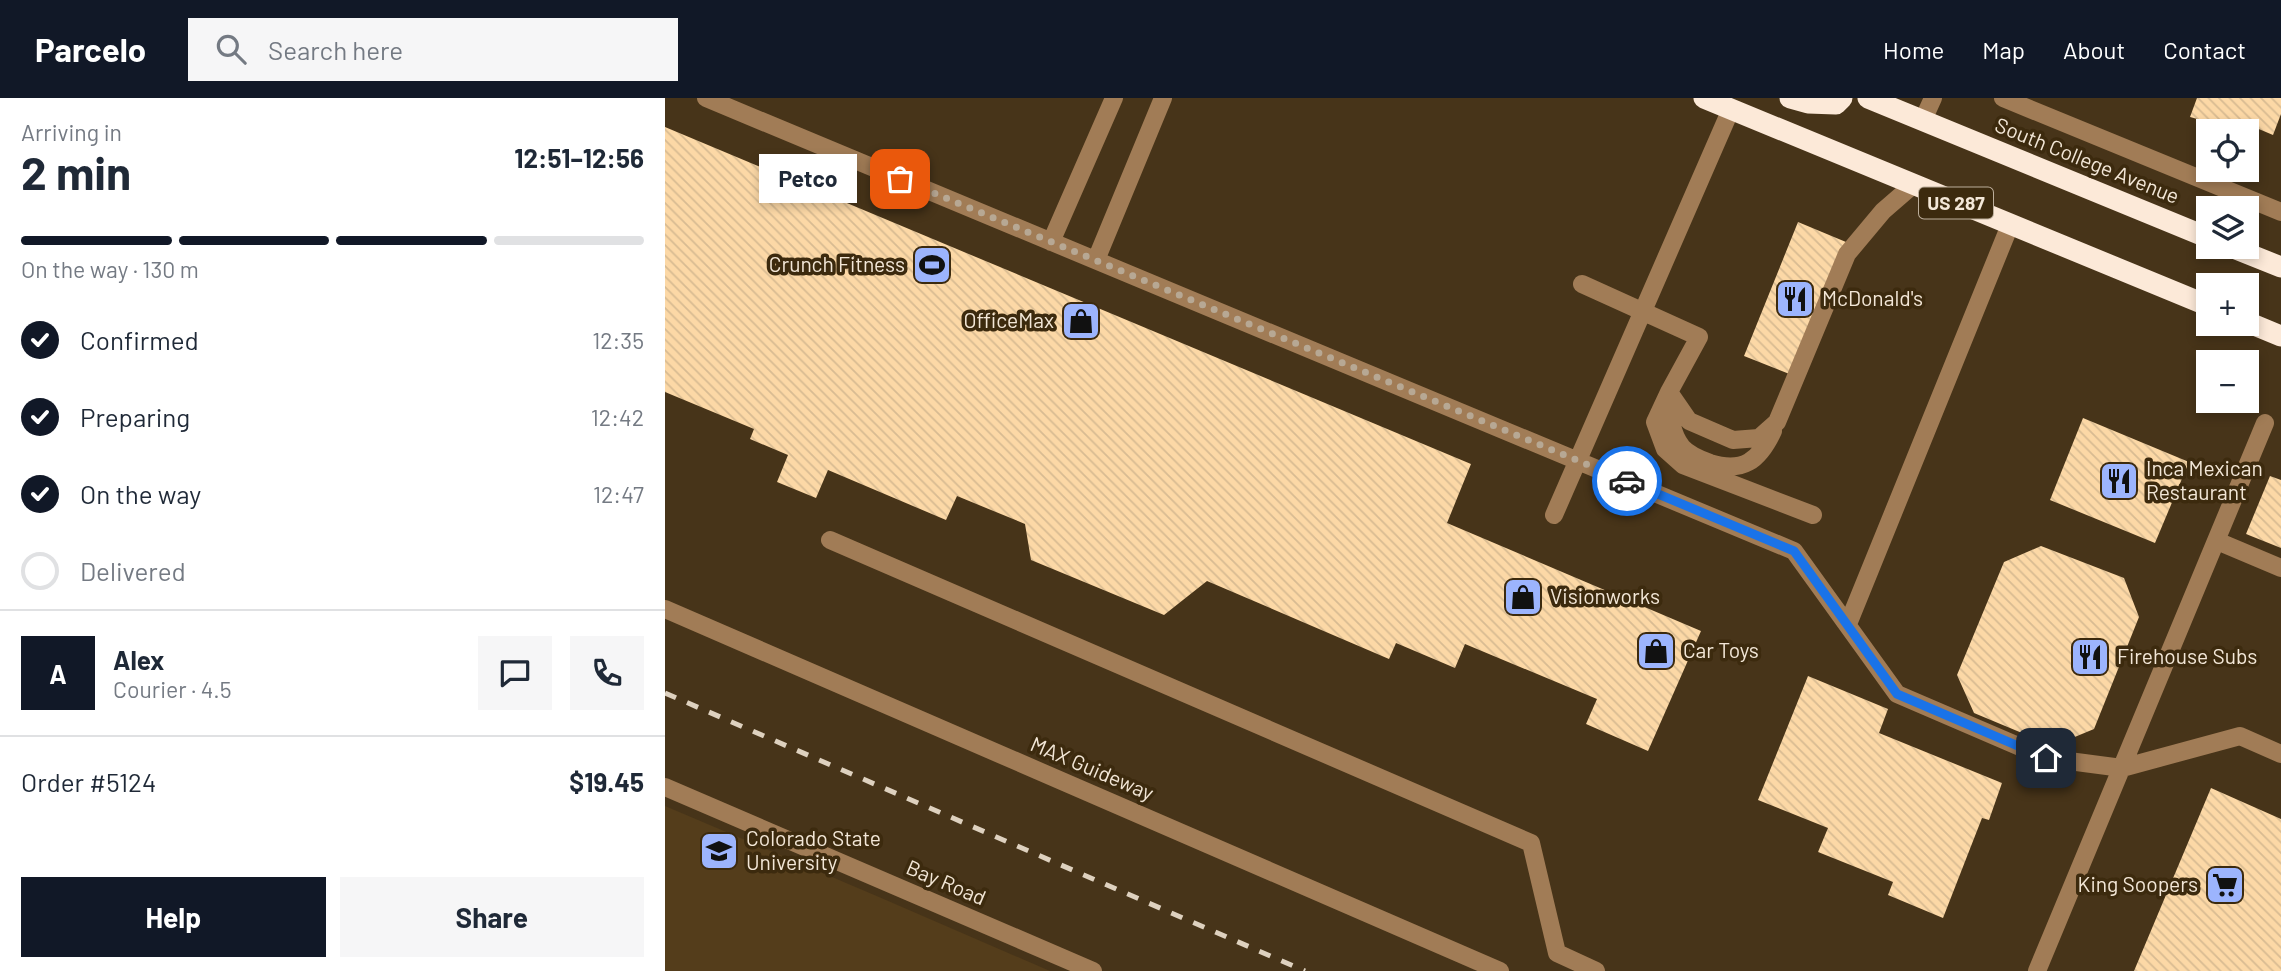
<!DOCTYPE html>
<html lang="en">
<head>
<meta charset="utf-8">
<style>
  body { margin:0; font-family:Barlow,sans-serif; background:#f6f6f7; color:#1f2937; height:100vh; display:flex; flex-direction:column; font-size:26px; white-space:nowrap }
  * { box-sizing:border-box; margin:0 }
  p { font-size:23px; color:#747a83 }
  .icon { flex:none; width:38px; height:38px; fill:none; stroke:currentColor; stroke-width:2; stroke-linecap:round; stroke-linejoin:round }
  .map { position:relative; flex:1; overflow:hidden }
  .drawer { display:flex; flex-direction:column; background:#fff; width:665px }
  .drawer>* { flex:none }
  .fabs { position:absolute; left:1531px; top:21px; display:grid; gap:14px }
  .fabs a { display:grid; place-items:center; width:63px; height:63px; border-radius:0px; background:#fff; box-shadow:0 4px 10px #0003; font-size:35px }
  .pin { position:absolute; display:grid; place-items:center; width:60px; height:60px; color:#fff; margin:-30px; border-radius:14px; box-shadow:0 4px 10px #0006 }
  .courier { position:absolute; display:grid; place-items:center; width:70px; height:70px; margin:-35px; border:5px solid #1a73e8; border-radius:50%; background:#fff; color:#222; box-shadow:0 2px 9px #0007 }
  .bubble { position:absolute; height:49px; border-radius:0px; background:#fff; box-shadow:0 4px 10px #0003; font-size:23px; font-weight:700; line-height:49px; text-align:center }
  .overview em { font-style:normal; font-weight:700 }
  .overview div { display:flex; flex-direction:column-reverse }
  .overview { display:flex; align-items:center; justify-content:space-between; height:119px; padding:0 21px }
  h1 { font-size:46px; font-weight:700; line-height:52px }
  .bar { display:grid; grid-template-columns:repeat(4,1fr); gap:10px 7px; align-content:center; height:84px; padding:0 21px }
  .bar i { height:9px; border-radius:5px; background:#e0e1e3 }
  .bar .selected { background:#111827 }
  .bar p { grid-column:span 4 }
  .line { display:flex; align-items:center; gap:18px; padding:0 21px; border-top:2px solid #e0e1e3 }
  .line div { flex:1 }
  .round { display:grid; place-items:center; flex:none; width:74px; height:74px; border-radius:0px; background:#f6f6f7 }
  ol { padding:0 21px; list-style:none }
  li { display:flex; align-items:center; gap:21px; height:77px }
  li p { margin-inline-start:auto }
  li .icon { padding:7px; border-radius:50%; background:#111827; color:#fff; stroke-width:4 }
  li:last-child { color:#747a83 }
  li i { width:38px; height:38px; border:4px solid #e0e1e3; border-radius:50% }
  .primary-button { display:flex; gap:14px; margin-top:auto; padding:14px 21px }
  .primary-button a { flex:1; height:80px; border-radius:0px; background:#111827; color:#fff; font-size:28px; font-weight:700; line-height:80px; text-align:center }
  .primary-button a+a { background:#f6f6f7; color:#1f2937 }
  header { display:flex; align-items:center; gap:42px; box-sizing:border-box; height:98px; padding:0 35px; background:#111827; color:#fff }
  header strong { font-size:33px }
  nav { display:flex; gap:38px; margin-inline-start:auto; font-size:24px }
  .search { width:490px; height:63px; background:#f6f6f7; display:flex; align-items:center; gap:18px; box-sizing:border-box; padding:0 24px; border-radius:0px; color:#747a83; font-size:26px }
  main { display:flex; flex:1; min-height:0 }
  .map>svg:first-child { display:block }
</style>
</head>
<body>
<header>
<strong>Parcelo</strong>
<div class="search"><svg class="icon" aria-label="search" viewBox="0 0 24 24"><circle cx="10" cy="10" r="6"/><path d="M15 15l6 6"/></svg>Search here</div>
<nav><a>Home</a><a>Map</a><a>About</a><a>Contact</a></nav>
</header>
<main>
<section class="drawer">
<div class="overview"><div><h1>2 min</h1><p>Arriving in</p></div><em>12:51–12:56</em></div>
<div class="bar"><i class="selected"></i><i class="selected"></i><i class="selected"></i><i></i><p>On the way · 130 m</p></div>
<ol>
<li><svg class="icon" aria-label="check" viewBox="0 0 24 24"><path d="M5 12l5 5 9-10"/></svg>Confirmed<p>12:35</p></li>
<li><svg class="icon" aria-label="check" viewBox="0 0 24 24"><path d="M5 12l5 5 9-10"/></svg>Preparing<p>12:42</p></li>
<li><svg class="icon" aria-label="check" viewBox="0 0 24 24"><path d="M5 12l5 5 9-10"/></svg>On the way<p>12:47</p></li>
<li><i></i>Delivered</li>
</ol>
<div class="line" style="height:126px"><b class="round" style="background:#111827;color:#fff">A</b><div><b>Alex</b><p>Courier · 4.5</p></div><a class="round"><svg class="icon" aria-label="chat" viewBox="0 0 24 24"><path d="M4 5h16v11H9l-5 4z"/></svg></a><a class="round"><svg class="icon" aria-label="phone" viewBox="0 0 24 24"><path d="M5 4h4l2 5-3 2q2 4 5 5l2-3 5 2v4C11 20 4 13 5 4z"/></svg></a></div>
<div class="line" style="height:91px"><div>Order #5124</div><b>$19.45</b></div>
<div class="primary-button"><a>Help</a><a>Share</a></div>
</section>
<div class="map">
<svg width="1616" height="873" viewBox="0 0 1616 873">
  <defs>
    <pattern id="building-back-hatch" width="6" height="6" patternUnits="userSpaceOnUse" patternTransform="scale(1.75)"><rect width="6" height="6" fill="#fcd8a6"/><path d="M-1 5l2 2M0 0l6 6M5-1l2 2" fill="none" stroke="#d8bb92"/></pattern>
  </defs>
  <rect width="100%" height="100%" fill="#473419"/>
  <!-- built -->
  <path fill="#543d1b" d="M0 708 214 799 385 873H0Z"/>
  <!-- building -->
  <path fill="url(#building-back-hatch)" d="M1532 0H1616V16L1608 37 1589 29 1582 46V33H1556L1549 31 1547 25 1525 19Z
    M0 29 806 366 782 425 1036 533 983 653 921 626 932 601 800 546 790 570 731 545 724 561 542 483 499 517 366 462 360 426 292 398 281 422 163 372 151 400 112 384 123 357 85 341 89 331 0 294Z
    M1133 124 1181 144 1127 277 1079 258Z
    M1418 320 1524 364 1490 445 1385 402Z
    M1605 378 1616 382V450L1581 436Z
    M1376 448 1459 480 1474 519 1429 631 1388 648 1309 615 1292 577 1339 464Z
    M1143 578 1223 611 1214 635 1337 685 1324 722 1317 720 1278 820 1223 797 1228 784 1153 754 1163 730 1093 702Z
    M1546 690 1616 721V873H1469Z"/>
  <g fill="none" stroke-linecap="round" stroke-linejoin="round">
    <!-- minor -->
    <path stroke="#a17c56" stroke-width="18" d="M41 0 1129 453 1232 596 1381 660 1457 670 1575 638 1616 656
      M1338 0 1616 114
      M1258 22 1268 0
      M386 144 449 0
      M431 162 498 0
      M917 186 1034 239 1004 294 990 324 1000 351 1018 367 1148 417
      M1004 294 1024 323 1068 342 1094 340 1112 324 1182 156 1218 113 1248 87
      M1004 297C1005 315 1005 334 1017 349 1023 356 1037 362 1045 365 1078 375 1094 363 1108 333
      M889 417 1066 11
      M165 442 866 745 892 855 931 873
      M1552 443 1616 470
      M0 511 835 873
      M1183 526 1345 127
      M0 689 428 873
      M1372 873 1600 325"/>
    <!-- highway -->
    <path stroke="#fce9d8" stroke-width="21" d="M1039 0 1544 208
      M1125 0 1143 5 1171 6 1177 0
      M1203 0 1544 140
      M1566 149 1616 169
      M1582 224 1616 238"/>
    <!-- rail -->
    <path stroke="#ded1bf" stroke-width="5" stroke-dasharray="12 12" stroke-linecap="butt" d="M0 595 640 873"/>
  </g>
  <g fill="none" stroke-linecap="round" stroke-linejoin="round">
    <!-- done -->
    <path stroke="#b7a894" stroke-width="7" stroke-dasharray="0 12.6" d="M235 81 962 383"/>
    <!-- route -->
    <path stroke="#1a73e8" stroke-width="9" d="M962 383 1129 453 1232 596 1381 660"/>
  </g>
  <!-- icons -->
  <defs>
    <symbol id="stadium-square" viewBox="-11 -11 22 22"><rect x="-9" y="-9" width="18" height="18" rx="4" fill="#9cb4fd" stroke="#3c2a0e"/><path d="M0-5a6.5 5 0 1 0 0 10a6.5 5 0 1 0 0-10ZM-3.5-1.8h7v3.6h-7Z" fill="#111"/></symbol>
    <symbol id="restaurant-square" viewBox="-11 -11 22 22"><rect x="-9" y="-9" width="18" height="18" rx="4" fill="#9cb4fd" stroke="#3c2a0e"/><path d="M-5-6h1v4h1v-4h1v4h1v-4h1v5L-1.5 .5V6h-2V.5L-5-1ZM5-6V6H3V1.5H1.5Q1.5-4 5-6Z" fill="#111"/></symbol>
    <symbol id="shop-square" viewBox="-11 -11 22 22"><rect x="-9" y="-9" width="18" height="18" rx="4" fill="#9cb4fd" stroke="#3c2a0e"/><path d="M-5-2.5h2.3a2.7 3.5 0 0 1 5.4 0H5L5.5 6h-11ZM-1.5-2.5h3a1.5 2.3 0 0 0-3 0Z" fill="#111"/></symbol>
    <symbol id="university-square" viewBox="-11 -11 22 22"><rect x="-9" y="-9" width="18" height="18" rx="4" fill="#9cb4fd" stroke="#3c2a0e"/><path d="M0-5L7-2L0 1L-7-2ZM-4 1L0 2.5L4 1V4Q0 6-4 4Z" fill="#111"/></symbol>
    <symbol id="supermarket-square" viewBox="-11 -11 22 22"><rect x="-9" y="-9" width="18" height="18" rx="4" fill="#9cb4fd" stroke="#3c2a0e"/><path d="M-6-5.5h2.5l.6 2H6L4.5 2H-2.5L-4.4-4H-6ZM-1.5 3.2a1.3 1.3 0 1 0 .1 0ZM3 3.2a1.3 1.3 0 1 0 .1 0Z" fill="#111"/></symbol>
  </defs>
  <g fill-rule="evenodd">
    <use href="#stadium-square" x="245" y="145" width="44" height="44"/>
    <use href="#restaurant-square" x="1108" y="179" width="44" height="44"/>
    <use href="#shop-square" x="394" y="201" width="44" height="44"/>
    <use href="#restaurant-square" x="1432" y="361" width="44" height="44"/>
    <use href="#shop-square" x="836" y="477" width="44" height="44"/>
    <use href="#shop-square" x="969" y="531" width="44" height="44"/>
    <use href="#restaurant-square" x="1403" y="537" width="44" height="44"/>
    <use href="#university-square" x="32" y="731" width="44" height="44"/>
    <use href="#supermarket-square" x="1538" y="765" width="44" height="44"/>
  </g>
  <g text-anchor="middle" stroke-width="7" stroke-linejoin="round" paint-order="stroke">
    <!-- shield labels -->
    <rect fill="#3c2a0e" stroke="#bcae9b" stroke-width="2" x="1254" y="89.5" width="74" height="31" rx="5"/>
    <g font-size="19" font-weight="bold" fill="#f3e7d7">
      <text x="1291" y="112">US 287</text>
    </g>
    <!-- street labels -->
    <g font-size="21" fill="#f3e7d7" stroke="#3c2a0e">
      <text transform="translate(1422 63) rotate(22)" y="7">South College Avenue</text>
      <text transform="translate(427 671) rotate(23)" y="7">MAX Guideway</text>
      <text transform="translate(281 785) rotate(23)" y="7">Bay Road</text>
    </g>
    <!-- poi labels -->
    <g font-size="21" fill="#f3e7d7" stroke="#3c2a0e" text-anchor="start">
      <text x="240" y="174" text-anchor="end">Crunch Fitness</text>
      <text x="1157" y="208">McDonald's</text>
      <text x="389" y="230" text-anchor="end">OfficeMax</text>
      <text x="1481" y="378">Inca Mexican<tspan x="1481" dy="24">Restaurant</tspan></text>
      <text x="885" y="506">Visionworks</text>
      <text x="1018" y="560">Car Toys</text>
      <text x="1452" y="566">Firehouse Subs</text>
      <text x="81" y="748">Colorado State<tspan x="81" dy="24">University</tspan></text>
      <text x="1533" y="794" text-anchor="end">King Soopers</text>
    </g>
  </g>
</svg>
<div class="fabs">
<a><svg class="icon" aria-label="locate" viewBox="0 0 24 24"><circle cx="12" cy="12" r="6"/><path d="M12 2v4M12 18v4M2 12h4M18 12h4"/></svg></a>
<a><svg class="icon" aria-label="layers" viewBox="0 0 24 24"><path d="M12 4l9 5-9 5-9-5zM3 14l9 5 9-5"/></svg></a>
<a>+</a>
<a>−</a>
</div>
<div class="pin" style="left:235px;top:81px;background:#ea580c"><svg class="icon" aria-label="bag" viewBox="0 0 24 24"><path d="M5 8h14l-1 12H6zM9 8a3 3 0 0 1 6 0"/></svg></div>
<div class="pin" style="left:1381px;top:660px;background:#1f2937"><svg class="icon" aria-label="home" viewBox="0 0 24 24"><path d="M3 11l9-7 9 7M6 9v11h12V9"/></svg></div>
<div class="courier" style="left:962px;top:383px"><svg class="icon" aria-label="car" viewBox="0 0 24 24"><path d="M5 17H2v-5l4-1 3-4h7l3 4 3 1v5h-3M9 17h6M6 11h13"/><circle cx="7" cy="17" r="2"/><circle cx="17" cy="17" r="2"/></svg></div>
<div class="bubble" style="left:94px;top:56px;width:98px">Petco</div>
</div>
</main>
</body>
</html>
